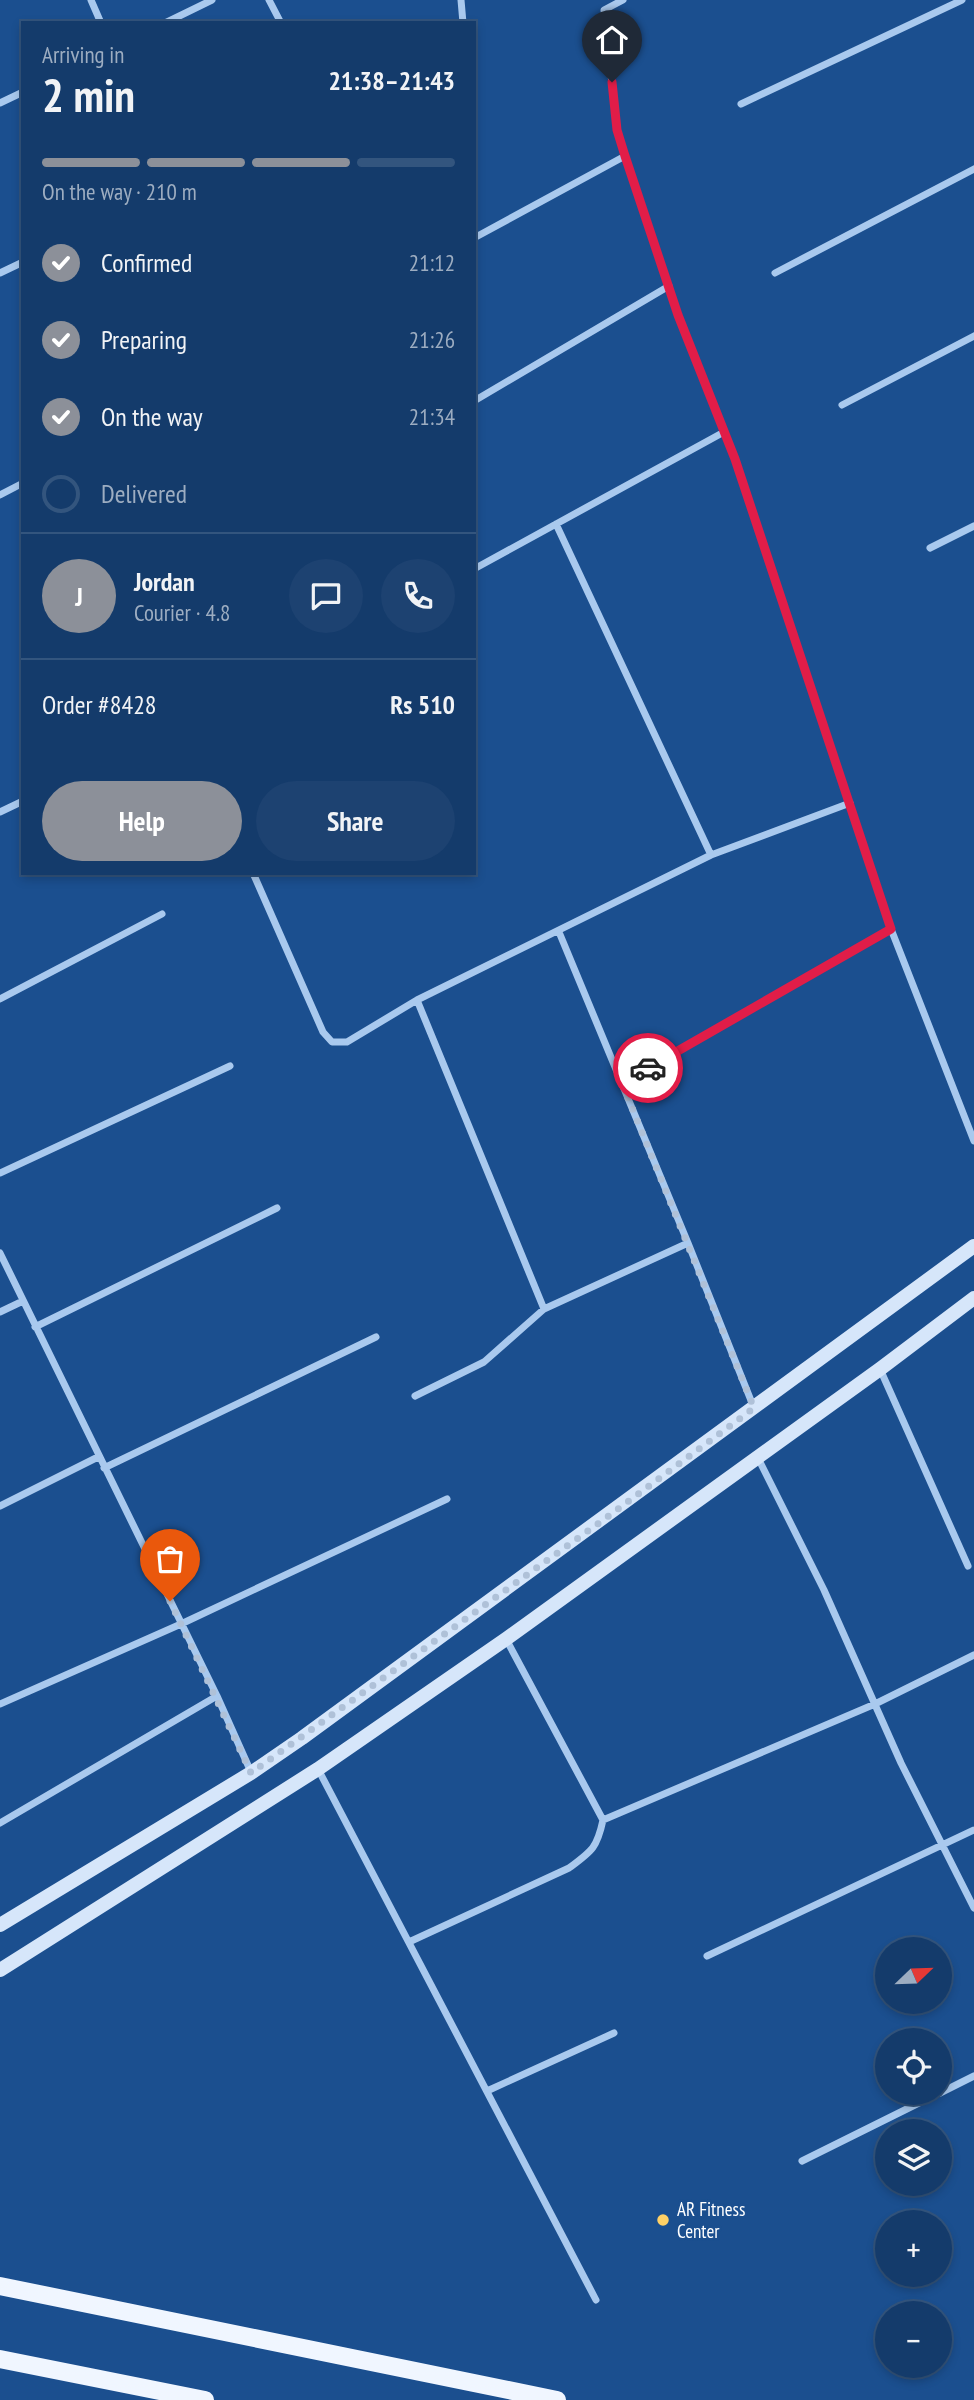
<!DOCTYPE html>
<html lang="en">
<head>
<meta charset="utf-8">
<style>
  body { margin:0; font-family:"PT Sans Narrow",sans-serif; background:#1d4271; color:#f1f3f6; height:100vh; display:flex; flex-direction:column; font-size:26px; white-space:nowrap }
  * { box-sizing:border-box; margin:0 }
  p { font-size:23px; color:#9dadc1 }
  .icon { flex:none; width:38px; height:38px; fill:none; stroke:currentColor; stroke-width:2; stroke-linecap:round; stroke-linejoin:round }
  .map { position:relative; flex:1; overflow:hidden }
  .panel { position:absolute; left:21px; top:21px; width:455px; height:854px; display:flex; flex-direction:column; background:#143b6b; border-radius:0px; box-shadow:0 4px 10px #0003,0 0 0 2px #33557e }
  .panel>* { flex:none }
  .needle { width:46px; rotate:67deg }
  .buttons { position:absolute; left:875px; top:1937px; display:grid; gap:14px }
  .buttons a { display:grid; place-items:center; width:77px; height:77px; border-radius:50%; background:#143b6b; box-shadow:0 4px 10px #0003,0 0 0 2px #33557e; font-size:35px }
  .pin { position:absolute; display:grid; place-items:center; width:60px; height:60px; color:#fff; margin:-72px -30px; border-radius:50% 50% 50% 0; rotate:-45deg; box-shadow:0 0 7px #0007 }
  .pin .icon { rotate:45deg }
  .courier { position:absolute; display:grid; place-items:center; width:70px; height:70px; margin:-35px; border:5px solid #e11d48; border-radius:50%; background:#fff; color:#222; box-shadow:0 2px 9px #0007 }
  .head em { font-style:normal; font-weight:600 }
  .head div { display:flex; flex-direction:column-reverse }
  .head { display:flex; align-items:center; justify-content:space-between; height:119px; padding:0 21px }
  h1 { font-size:46px; font-weight:600; line-height:52px }
  .bar { display:grid; grid-template-columns:repeat(4,1fr); gap:10px 7px; align-content:center; height:84px; padding:0 21px }
  .bar i { height:9px; border-radius:5px; background:#33557e }
  .bar .active { background:#8c9099 }
  .bar p { grid-column:span 4 }
  .line { display:flex; align-items:center; gap:18px; padding:0 21px; border-top:2px solid #33557e }
  .line div { flex:1 }
  .round { display:grid; place-items:center; flex:none; width:74px; height:74px; border-radius:37px; background:#1d4271 }
  ol { padding:0 21px; list-style:none }
  li { display:flex; align-items:center; gap:21px; height:77px }
  li p { margin-inline-start:auto }
  li .icon { padding:7px; border-radius:50%; background:#8c9099; color:#fff; stroke-width:4 }
  li:last-child { color:#9dadc1 }
  li i { width:38px; height:38px; border:4px solid #33557e; border-radius:50% }
  .button { display:flex; gap:14px; margin-top:auto; padding:14px 21px }
  .button a { flex:1; height:80px; border-radius:42px; background:#8c9099; color:#fff; font-size:28px; font-weight:600; line-height:80px; text-align:center }
  .button a+a { background:#1d4271; color:#f1f3f6 }
  .map>svg:first-child { display:block }
</style>
</head>
<body>
<div class="map">
<svg width="974" height="2400" viewBox="0 0 974 2400">
  <rect width="100%" height="100%" fill="#1b4f8f"/>
  <g fill="none" stroke-linecap="round" stroke-linejoin="round">
    <!-- street -->
    <path stroke="#a9c9ee" stroke-width="7" d="M91 0 101 23
      M269 0 281 23
      M461 0 463 23
      M623 0 604 10 617 130 625 156 678 315 735 459 891 929 974 1141
      M165 23 212 0
      M0 103 23 92
      M741 104 962 0
      M474 238 625 156
      M0 273 23 262
      M775 273 974 169
      M474 401 669 286
      M842 405 974 336
      M0 495 23 483
      M556 524 711 855
      M930 548 974 526
      M474 569 724 432
      M0 812 23 801
      M253 873 323 1032 332 1042H347L417 1000 711 855 850 803
      M559 932 688 1243
      M0 999 162 914
      M417 1000 544 1309 688 1243 754 1408
      M622 1083 891 929
      M0 1173 230 1066
      M0 1253 217 1696 251 1772
      M0 1312 23 1301
      M35 1327 277 1208
      M880 1369 968 1566
      M415 1396 484 1362 544 1309
      M758 1458 824 1590 901 1763 974 1908
      M104 1468 376 1337
      M0 1506 98 1457
      M506 1639 603 1820 875 1704 974 1655
      M0 1704 181 1624 447 1499
      M318 1769 596 2300
      M0 1823 217 1696
      M409 1942 569 1868C592 1851 597 1848 603 1820
      M707 1956 974 1830
      M487 2091 614 2033
      M940 2093 974 2076
      M802 2161 939 2093"/>
    <!-- secondary -->
    <path stroke="#d6e6fa" stroke-width="14" d="M0 1925 251 1773 302 1738 974 1246
      M0 1970 318 1769 506 1639 880 1369 974 1298"/>
    <!-- primary -->
    <path stroke="#f0f6ff" stroke-width="18" d="M0 2286 557 2400
      M0 2359 205 2400"/>
  </g>
  <g fill="none" stroke-linecap="round" stroke-linejoin="round">
    <!-- done -->
    <path stroke="#afc1d8" stroke-width="7" stroke-dasharray="0 12.6" d="M170 1601 251 1773 606 1518 754 1408 622 1083 648 1068"/>
    <!-- route -->
    <path stroke="#e11d48" stroke-width="9" d="M612 82 617 130 625 156 678 315 735 459 891 929 648 1068"/>
  </g>
  <!-- markers -->
  <circle fill="#ffd166" stroke="#1b4f8f" stroke-width="2.5" cx="663" cy="2220" r="7"/>
  <g text-anchor="middle" stroke-width="5" stroke-linejoin="round" paint-order="stroke">
    <!-- poi labels -->
    <g font-size="19" fill="#fff" stroke="#1b4f8f" text-anchor="start">
      <text x="677" y="2216">AR Fitness<tspan x="677" dy="22">Center</tspan></text>
    </g>
  </g>
</svg>
<div class="buttons">
<a><svg class="needle" viewBox="-14 -14 28 28"><path d="M0-13l5 13h-10z" fill="#e53935"/><path d="M0 13l5-13h-10z" fill="#9dadc1"/></svg></a>
<a><svg class="icon" aria-label="locate" viewBox="0 0 24 24"><circle cx="12" cy="12" r="6"/><path d="M12 2v4M12 18v4M2 12h4M18 12h4"/></svg></a>
<a><svg class="icon" aria-label="layers" viewBox="0 0 24 24"><path d="M12 4l9 5-9 5-9-5zM3 14l9 5 9-5"/></svg></a>
<a>+</a>
<a>−</a>
</div>
<div class="pin" style="left:170px;top:1601px;background:#ea580c"><svg class="icon" aria-label="bag" viewBox="0 0 24 24"><path d="M5 8h14l-1 12H6zM9 8a3 3 0 0 1 6 0"/></svg></div>
<div class="pin" style="left:612px;top:82px;background:#1f2937"><svg class="icon" aria-label="home" viewBox="0 0 24 24"><path d="M3 11l9-7 9 7M6 9v11h12V9"/></svg></div>
<div class="courier" style="left:648px;top:1068px"><svg class="icon" aria-label="car" viewBox="0 0 24 24"><path d="M5 17H2v-5l4-1 3-4h7l3 4 3 1v5h-3M9 17h6M6 11h13"/><circle cx="7" cy="17" r="2"/><circle cx="17" cy="17" r="2"/></svg></div>
<section class="panel">
<div class="head"><div><h1>2 min</h1><p>Arriving in</p></div><em>21:38–21:43</em></div>
<div class="bar"><i class="active"></i><i class="active"></i><i class="active"></i><i></i><p>On the way · 210 m</p></div>
<ol>
<li><svg class="icon" aria-label="check" viewBox="0 0 24 24"><path d="M5 12l5 5 9-10"/></svg>Confirmed<p>21:12</p></li>
<li><svg class="icon" aria-label="check" viewBox="0 0 24 24"><path d="M5 12l5 5 9-10"/></svg>Preparing<p>21:26</p></li>
<li><svg class="icon" aria-label="check" viewBox="0 0 24 24"><path d="M5 12l5 5 9-10"/></svg>On the way<p>21:34</p></li>
<li><i></i>Delivered</li>
</ol>
<div class="line" style="height:126px"><b class="round" style="background:#8c9099;color:#fff">J</b><div><b>Jordan</b><p>Courier · 4.8</p></div><a class="round"><svg class="icon" aria-label="chat" viewBox="0 0 24 24"><path d="M4 5h16v11H9l-5 4z"/></svg></a><a class="round"><svg class="icon" aria-label="phone" viewBox="0 0 24 24"><path d="M5 4h4l2 5-3 2q2 4 5 5l2-3 5 2v4C11 20 4 13 5 4z"/></svg></a></div>
<div class="line" style="height:91px"><div>Order #8428</div><b>Rs 510</b></div>
<div class="button"><a>Help</a><a>Share</a></div>
</section>
</div>
</body>
</html>
